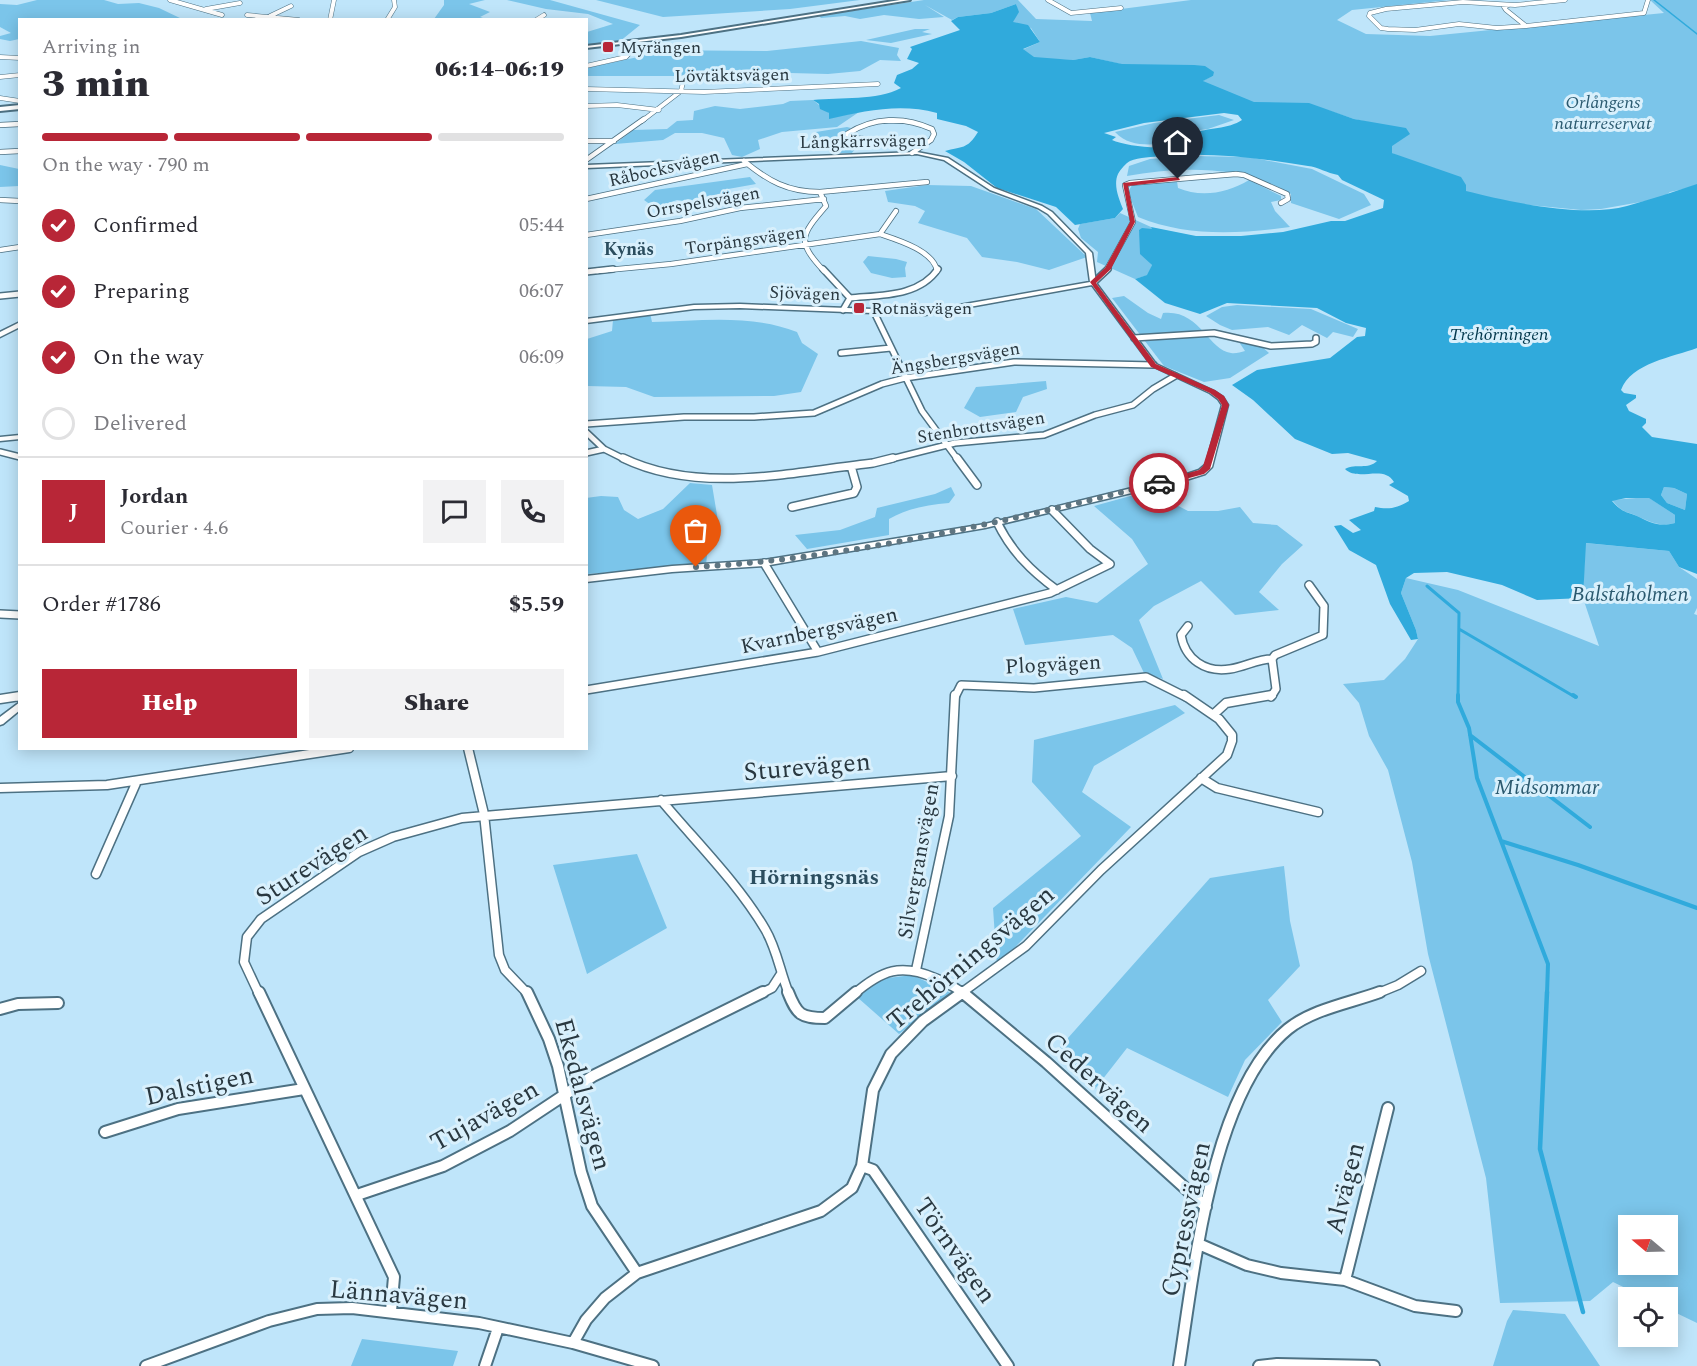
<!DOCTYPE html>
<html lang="en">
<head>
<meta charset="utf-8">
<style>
  body { margin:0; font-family:Spectral,serif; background:#f2f2f3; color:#2b2b33; height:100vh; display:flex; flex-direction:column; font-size:22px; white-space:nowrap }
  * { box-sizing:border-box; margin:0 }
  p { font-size:20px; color:#7c7c81 }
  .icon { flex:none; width:33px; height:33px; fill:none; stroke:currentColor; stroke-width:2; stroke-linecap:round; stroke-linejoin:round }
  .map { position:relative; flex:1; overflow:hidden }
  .details { position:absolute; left:18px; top:18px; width:570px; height:732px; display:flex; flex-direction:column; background:#fff; border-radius:0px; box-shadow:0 3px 15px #0003 }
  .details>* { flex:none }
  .needle { width:39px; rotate:289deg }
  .fabs { position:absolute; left:1618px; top:1215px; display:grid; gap:12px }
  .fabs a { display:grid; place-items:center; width:60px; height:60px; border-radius:0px; background:#fff; box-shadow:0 3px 15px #0003; font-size:30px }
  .pin { position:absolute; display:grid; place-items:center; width:51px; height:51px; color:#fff; margin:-62px -26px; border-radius:50% 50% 50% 0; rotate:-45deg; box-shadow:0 0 6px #0007 }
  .pin .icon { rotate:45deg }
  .courier { position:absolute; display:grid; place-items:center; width:60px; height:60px; margin:-30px; border:4px solid #b82637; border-radius:50%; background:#fff; color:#222; box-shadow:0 2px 8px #0007 }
  .overview em { font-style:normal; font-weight:800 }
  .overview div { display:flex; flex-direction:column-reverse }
  .overview { display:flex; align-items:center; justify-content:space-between; height:102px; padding:0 24px }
  h1 { font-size:39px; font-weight:800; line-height:45px }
  .bar { display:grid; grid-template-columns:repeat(4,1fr); gap:9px 6px; align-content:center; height:72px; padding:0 24px }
  .bar i { height:8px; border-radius:4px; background:#e1e1e2 }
  .bar .current { background:#b82637 }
  .bar p { grid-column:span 4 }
  .line { display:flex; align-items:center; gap:15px; padding:0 24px; border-top:2px solid #e1e1e2 }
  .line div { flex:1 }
  .round { display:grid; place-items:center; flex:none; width:63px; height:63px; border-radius:0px; background:#f2f2f3 }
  ol { padding:0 24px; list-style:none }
  li { display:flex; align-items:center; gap:18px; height:66px }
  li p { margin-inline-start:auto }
  li .icon { padding:6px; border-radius:50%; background:#b82637; color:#fff; stroke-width:4 }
  li:last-child { color:#7c7c81 }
  li i { width:33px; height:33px; border:3px solid #e1e1e2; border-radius:50% }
  .button { display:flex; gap:12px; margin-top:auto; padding:12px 24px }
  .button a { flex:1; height:69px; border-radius:0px; background:#b82637; color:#fff; font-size:24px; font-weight:800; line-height:69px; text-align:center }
  .button a+a { background:#f2f2f3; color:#2b2b33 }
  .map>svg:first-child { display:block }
</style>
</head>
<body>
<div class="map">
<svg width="1697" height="1366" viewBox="0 0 1697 1366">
  <rect width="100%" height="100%" fill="#bfe5fa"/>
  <!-- green -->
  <path fill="#7bc5ea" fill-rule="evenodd" d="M37 0H104L118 4 139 3 159 8 182 19 20 20 19 39 10 41 0 39V36L11 33 0 27V4L17 5Z
    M444 0H485L469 4 490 12 480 17 486 19H434L444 5Z
    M507 0H550L640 25 619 42 587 46V32L613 24 588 14 546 9Z
    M596 0H860L790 9 663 17Z
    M924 0H1018L1036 19 1092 21 1090 13 1191 0H1450L1352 10 1337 20 1366 34 1430 36 1664 13 1650 0H1697V186L1670 192 1663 197 1652 200 1601 209 1581 210 1520 204 1468 193 1437 169 1407 161 1392 153 1390 127 1354 119 1327 110 1256 103 1230 95 1202 81 1213 76V72L1129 66 1090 57 1073 60 1040 59 1032 58 1022 50 1040 42 1031 28 1012 23 1018 12 1016 4 991 13 958 17 952 20 925 5 944 17 919 19 884 15 860 19 845 16 821 18 819 16Z
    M915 29H930L922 32 932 34 891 43 866 40Z
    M861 41 899 48 897 55 901 61 880 60 860 71 828 74 749 72 680 76H587V68L638 57 643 50 767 51Z
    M813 100 829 113V118L859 112 837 127 782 132 758 140 760 149 742 157 732 155 724 138 702 133H675L663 140 615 144 633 130 667 129 677 121 693 120 694 111 715 106 740 109 783 104 790 101Z
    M1219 115 1234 120 1208 129 1186 132 1175 143C1153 144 1131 149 1115 132L1154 123Z
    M847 127 851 128 833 142V146L852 147 855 149 852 153H834L830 149 822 146V138H815L816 132Z
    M1193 156 1249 157 1312 169 1364 194 1371 205 1339 219 1291 203V194C1244 165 1180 166 1127 176L1129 166 1150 159Z
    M0 165 19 169V186L0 187Z
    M750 177 756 184 728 189 731 198 720 201 710 198 692 202 677 200 668 203 670 207 651 205 644 200 655 190Z
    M1249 180 1281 196V200L1271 202 1275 211 1290 227C1238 234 1187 237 1138 217L1128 192 1132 185 1177 181 1178 188C1201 198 1228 193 1249 180Z
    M927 185 971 186 1036 209 1087 257 1049 270 1017 262 982 257 967 238 918 223 925 211 915 206 888 202 885 191Z
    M1120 213 1151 227 1153 229 1139 231 1147 259 1152 265 1148 275 1135 279 1097 262 1098 252 1081 238 1078 229 1080 224 1115 218Z
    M868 256 896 259 907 262 905 268 906 277 892 278 871 273 863 262Z
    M1124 296 1148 313 1161 319 1163 313C1200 309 1208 350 1231 353 1235 354 1241 352 1245 351L1239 342 1260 345 1269 353 1230 378 1204 382 1164 366 1112 298Z
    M1237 305 1311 309 1358 329 1353 337 1333 332 1327 338 1302 325 1289 335 1268 327 1232 330 1220 325 1206 316 1222 307Z
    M650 313 652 322C701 321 751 314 797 332L802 343 818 354 801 392 774 396 654 397 626 387 587 386V339L612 331 613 320Z
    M1046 381 1047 389 1023 397 1016 412 980 417 964 408 976 387Z
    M690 483 712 485 718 521 709 536 706 565 587 574 586 498 601 496 618 497 624 510 638 519 663 509Z
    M951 487 955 495 949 503C927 505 908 508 889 519V535L807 549 795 535 840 530 875 517 877 508 935 494Z
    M1664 487 1674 488 1687 494 1685 510 1667 503 1661 495Z
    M1134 495 1167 500 1188 511H1218L1240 507 1253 523 1277 525 1303 545 1282 564 1259 592 1279 610 1235 615 1201 581 1154 606 1139 620 1163 679 1144 673 1132 648 1113 635 1025 645 1013 609 1066 597 1097 603 1148 564 1132 539 1094 506Z
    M1648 497 1675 515V523C1659 527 1651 522 1637 516 1623 510 1623 513 1612 500Z
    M1585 543 1669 551 1679 567 1697 579V608L1694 614 1697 615V1323L1668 1309V1298L1644 1297 1613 1282 1590 1301 1500 1303 1486 1178 1428 954 1412 862 1388 770 1369 736 1359 703 1343 684 1384 680 1405 659 1418 639 1416 630 1401 593 1406 578 1458 590 1599 646 1583 598ZM1629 1226H1668V1264H1629Z
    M1175 705 1185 713 1094 766 1082 792 1131 827 997 966 993 908 1081 836 1032 782 1034 740Z
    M637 854 667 928 587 974 553 865Z
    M1284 866 1290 921 1300 966 1268 1000 1282 1022 1245 1060 1228 1097 1127 1048 1095 1089 1060 1047 1210 878Z
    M912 975 953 994 899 1034 857 997 880 979Z
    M1513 1310 1565 1314 1600 1366H1493L1507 1321Z
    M362 1339 458 1351 453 1366H351Z"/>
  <!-- water -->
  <path fill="#30aadc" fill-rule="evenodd" d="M1016 4 1019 12 1013 22 1028 25 1040 42 1023 49 1034 57 1073 60 1090 57 1122 64 1194 65 1205 66 1214 72 1213 76 1203 81 1254 102 1309 103 1354 119 1406 128 1410 134 1392 146V153L1461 177 1466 185V191C1510 202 1583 218 1627 206 1651 199 1674 192 1697 184V348C1673 357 1631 363 1621 390L1624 393 1636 395V398L1626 405 1629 411 1646 419V423L1642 427 1652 437 1697 444V574L1679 567 1669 551 1586 543 1583 598 1537 600 1502 585 1447 572 1414 573 1406 578 1401 593 1416 630 1418 639 1411 640 1390 604 1376 565 1349 550 1334 526 1341 525 1353 533 1361 530 1349 520 1374 511 1375 507C1389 510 1397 508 1409 501L1408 496 1389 485 1394 482C1384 464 1358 482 1345 469 1356 463 1368 470 1377 461L1348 453 1332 454 1295 439 1253 400 1232 385 1257 370 1330 358 1357 337 1365 336 1366 328 1346 323 1317 308 1227 303 1200 314 1165 303 1135 279 1147 275 1152 265 1140 254 1139 230 1142 228 1152 229 1151 227 1196 236H1241L1283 232 1331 221H1345L1383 208 1384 200 1342 180 1338 175C1327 173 1318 167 1308 166 1259 158 1212 152 1162 156 1153 157 1139 157 1130 161 1126 163 1120 170 1118 174 1113 185 1119 199 1123 209L1115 218 1075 225 1056 207 997 188 964 162 945 151C962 146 967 150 978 132L966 126 937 119V113C900 103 865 111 829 119V113L820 109 819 104 813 100C841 97 876 101 901 88L894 83 897 75 912 69 919 63 907 59 912 49 910 47 960 30 951 21 958 17 991 13ZM1224 113 1238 115 1242 120C1229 129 1207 128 1192 133 1186 134 1183 141 1177 144 1165 151 1125 146 1112 140L1116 137 1104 133 1144 123ZM1664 487 1674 488 1687 494 1685 510 1667 503 1661 495ZM1649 498 1675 515V523C1659 527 1651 523 1637 516 1624 511 1622 512 1612 501L1626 498Z"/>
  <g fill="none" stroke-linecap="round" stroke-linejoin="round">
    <!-- stream-far3 -->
    <path stroke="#30aadc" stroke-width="1.5" d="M1654 0 1697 34"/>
    <!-- stream-far2 -->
    <path stroke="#30aadc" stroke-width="3" d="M1427 586 1459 613 1458 697
      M1459 629 1575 697"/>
    <!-- stream-far1 -->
    <path stroke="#30aadc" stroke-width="4" d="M1458 695V702L1469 728 1477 778 1548 964 1547 994
      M1573 695 1576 697
      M1470 735 1590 827
      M1501 841 1578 865 1697 908"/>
    <!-- stream -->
    <path stroke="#30aadc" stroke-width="4.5" d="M1547 992 1540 1149 1583 1312"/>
    <defs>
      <path id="minor-far5" d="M170 0 222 15
        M1048 0 1071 13 1121 8
        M1509 5 1504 7 1506 10 1526 26 1644 13 1648 0
        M206 9 240 3
        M247 15 299 20
        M270 16 291 6
        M330 20 334 0
        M387 20 395 7 394 0
        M536 20 544 15
        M1526 26 1497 28 1459 24 1415 30 1388 29 1381 28 1369 16 1370 13 1386 9 1463 2 1515 5 1565 0
        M0 57 20 58
        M586 66 626 57 633 49 630 43
        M0 77 20 75
        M586 89 704 92 878 84
        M0 98 20 101
        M586 106 617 105 659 110
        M642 121 681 91 684 78
        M883 121H905"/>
      <path id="minor-far4" d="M0 125 20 124
        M864 139 851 138 847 134C873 117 904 116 932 129L934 134 931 140 912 153
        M586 141H614
        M0 152 20 151
        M586 160 644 119
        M744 161C768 181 788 192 820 192L826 206C801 235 796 241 824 271
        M820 192 927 182
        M586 199 747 164
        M0 200 20 201
        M880 234C898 240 934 251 937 271
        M586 235 680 221 740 208 824 199
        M0 250 20 247
        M597 271 671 264 880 234 896 211
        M1106 271 1133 222 1125 185 1130 183 1236 174 1244 175 1287 194 1288 199 1281 203"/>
      <path id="minor-far3" d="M823 269 850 298 843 310
        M586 272 613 269
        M1093 283 1108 269
        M0 296 20 294
        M850 298C880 295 919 297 938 269
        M874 312 922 411 958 460
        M1134 338 1214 333 1271 346 1312 344 1316 342V338
        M841 353 891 348
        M586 424 684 417H754L814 413 882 384 905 378 1014 362 1154 365
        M586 432 604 449 626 460
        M0 452 20 457
        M586 453 604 449
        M887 460 955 443 1044 435 1095 415 1133 405 1153 389 1175 376"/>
      <path id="minor-far2" d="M623 458C699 495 793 472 873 463L893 458
        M957 458 977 485
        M792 507 854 493 857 487 851 466
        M997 522C1011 551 1031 571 1057 590
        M764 563 818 652
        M0 614 20 615
        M1188 626 1181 635C1185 659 1205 673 1230 669 1245 667 1257 659 1272 659L1276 689 1271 697
        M1272 659 1275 655 1323 635 1324 606 1309 585
        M586 690 818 652 1050 593 1110 564 1090 549 1052 510
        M17 697 20 696
        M955 697 961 685 1034 688 1146 677 1186 697"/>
      <path id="minor-far1" d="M0 699 20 696
        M1214 714 1226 703 1272 695
        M468 748 484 814 499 955 505 970 528 994
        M1201 778 1217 788 1318 812
        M0 788 107 785 349 748
        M661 800C696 842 737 882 765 929 777 949 780 972 789 994
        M96 874 137 781
        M916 970 949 816 955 695
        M259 994 244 962 247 937 261 919 359 852 393 837 462 818 952 776
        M760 994 772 988 781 974
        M854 994C882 970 901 963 935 978 946 983 955 986 964 994
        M960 994 1026 946 1101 870 1227 755 1232 741V735L1219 719 1184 695
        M1376 994 1398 985 1421 971"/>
      <path id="minor" d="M259 992 394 1277 391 1311
        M527 992 549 1039 558 1066 581 1172 592 1206 637 1273
        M788 992C797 1015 801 1018 825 1018L856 992
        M962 992 1046 1062 1206 1207
        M0 1009 18 1004 58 1003
        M105 1132 178 1109 304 1089
        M862 1166 873 1170 1008 1366
        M357 1195 443 1166 510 1131 593 1076 763 992
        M1201 1245 1247 1265 1281 1273 1345 1280 1415 1306 1456 1311
        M1345 1280 1388 1108
        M573 1343 586 1320 605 1298 637 1273 821 1211 852 1188 862 1166 873 1090 891 1054 923 1021 963 992
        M146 1366 269 1321 317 1309 352 1308 479 1323 573 1343 653 1366
        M485 1366 498 1328
        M1179 1366C1194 1272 1211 1092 1288 1029 1313 1009 1350 1003 1380 992
        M1259 1366 1277 1364 1374 1366"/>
      <path id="tertiary" d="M917 152 948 158 994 188 1042 206 1052 212 1092 253 1096 283 1156 364 1214 391 1223 397 1228 405 1212 467 1205 474 1186 480 985 528 764 566 672 572 586 582V576L672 566 764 560 985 524 1181 476 1199 470 1206 464 1222 405 1218 399 1210 393 1152 366 1092 285 925 315 740 308 694 309 586 323V319L694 305 740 304 925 311 1090 282 1086 253 1048 214 1038 208 990 190 944 160 917 154 586 168V165Z
        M20 322V327L0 337V332Z
        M20 435V439L0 441V437Z
        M20 702V710L3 724 0 725V717Z"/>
      <path id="secondary" d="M900 0H910L681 37 586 48V46L681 35Z
        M20 105V109L0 111V107Z"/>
    </defs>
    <!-- minor-far5 casing -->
    <use href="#minor-far5" stroke="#4d7183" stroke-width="5"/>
    <!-- minor-far4 casing -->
    <use href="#minor-far4" stroke="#4d7183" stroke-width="6"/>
    <!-- minor-far3 casing -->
    <use href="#minor-far3" stroke="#4d7183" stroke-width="8"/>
    <!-- minor-far2 casing -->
    <use href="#minor-far2" stroke="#4d7183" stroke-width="10"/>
    <!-- minor-far1 casing -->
    <use href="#minor-far1" stroke="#4d7183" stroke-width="11"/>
    <!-- minor casing -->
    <use href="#minor" stroke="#4d7183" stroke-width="14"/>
    <!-- tertiary casing -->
    <use href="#tertiary" stroke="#4d7183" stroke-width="3"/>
    <!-- secondary casing -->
    <use href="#secondary" stroke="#4d7183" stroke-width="4"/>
    <!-- minor-far5 -->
    <use href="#minor-far5" stroke="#fff" stroke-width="4"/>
    <!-- minor-far4 -->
    <use href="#minor-far4" stroke="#fff" stroke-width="4.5"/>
    <!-- minor-far3 -->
    <use href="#minor-far3" stroke="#fff" stroke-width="5"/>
    <!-- minor-far2 -->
    <use href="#minor-far2" stroke="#fff" stroke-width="7"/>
    <!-- minor-far1 -->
    <use href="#minor-far1" stroke="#fff" stroke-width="8"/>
    <!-- minor -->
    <use href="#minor" stroke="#fff" stroke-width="10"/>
    <!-- tertiary -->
    <use href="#tertiary" fill="#fff" fill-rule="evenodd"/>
    <!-- secondary -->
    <use href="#secondary" fill="#fff" fill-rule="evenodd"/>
  </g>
  <!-- route -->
  <path fill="#b82637" d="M1178 177 1180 180 1128 186 1135 222 1111 269 1096 283 1156 364 1215 390 1224 396 1229 405 1210 469 1204 474 1159 486 1156 485V482L1199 470 1203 466 1222 405 1218 399 1210 393 1151 367 1090 282 1105 268 1130 222 1123 183Z"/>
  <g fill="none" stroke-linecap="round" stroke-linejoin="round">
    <!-- done -->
    <path stroke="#5e7581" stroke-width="6" stroke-dasharray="0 10.8" d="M696 567C853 558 1007 521 1159 483"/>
  </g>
  <!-- markers -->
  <g fill="#b82637" stroke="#d9f0fc" stroke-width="2">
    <rect x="602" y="41" width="12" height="12" rx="3"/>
    <rect x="853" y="302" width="12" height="12" rx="3"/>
  </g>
  <g text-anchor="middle" stroke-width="6" stroke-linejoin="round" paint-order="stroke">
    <!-- far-poi labels -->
    <g font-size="18" fill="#293840" stroke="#d9f0fc" text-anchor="start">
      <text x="620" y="53">Myrängen</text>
      <text x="871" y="314">Rotnäsvägen</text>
    </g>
    <!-- far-street labels -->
    <g font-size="18" fill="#293840" stroke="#d9f0fc">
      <text transform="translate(732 75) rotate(-1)" y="6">Lövtäktsvägen</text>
      <text transform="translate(863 141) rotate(-1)" y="6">Långkärrsvägen</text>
      <text transform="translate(664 168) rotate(-13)" y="6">Råbocksvägen</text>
      <text transform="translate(703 202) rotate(-10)" y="6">Orrspelsvägen</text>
      <text transform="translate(745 240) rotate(-8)" y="6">Torpängsvägen</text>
      <text transform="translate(805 293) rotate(2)" y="6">Sjövägen</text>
      <text transform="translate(955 358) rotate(-9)" y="6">Ängsbergsvägen</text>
      <text transform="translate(981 427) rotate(-9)" y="6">Stenbrottsvägen</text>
    </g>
    <!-- far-park labels -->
    <g font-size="18" font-style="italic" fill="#2a596f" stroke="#d9f0fc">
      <text x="1603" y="108">Orlångens<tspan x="1603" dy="21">naturreservat</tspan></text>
    </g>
    <!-- far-neighbourhood labels -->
    <g font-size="18" font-weight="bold" fill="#2b4d5e" stroke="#d9f0fc">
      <text x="629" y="255">Kynäs</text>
    </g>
    <!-- far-water labels -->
    <g font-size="18" font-style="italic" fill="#03384d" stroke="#d9f0fc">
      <text x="1499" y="340">Trehörningen</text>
    </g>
    <!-- park labels -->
    <g font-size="21" font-style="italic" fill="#2a596f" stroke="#d9f0fc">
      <text x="1630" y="601">Balstaholmen</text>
      <text x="1547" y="794">Midsommar</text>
    </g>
    <!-- street labels -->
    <g font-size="21" fill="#293840" stroke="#d9f0fc">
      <text transform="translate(819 630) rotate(-12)" y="7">Kvarnbergsvägen</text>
      <text transform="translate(1053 664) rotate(-3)" y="7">Plogvägen</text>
      <text transform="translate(918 861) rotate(-80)" y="7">Silvergransvägen</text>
    </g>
    <!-- neighbourhood labels -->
    <g font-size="22" font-weight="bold" fill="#2b4d5e" stroke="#d9f0fc">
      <text x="814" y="884">Hörningsnäs</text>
    </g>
    <!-- near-street labels -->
    <g font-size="26" fill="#293840" stroke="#d9f0fc">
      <text transform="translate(807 766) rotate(-5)" y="9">Sturevägen</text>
      <text transform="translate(311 864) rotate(-33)" y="9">Sturevägen</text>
      <text transform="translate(970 957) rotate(-40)" y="9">Trehörningsvägen</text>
      <text transform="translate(1100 1082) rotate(42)" y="9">Cedervägen</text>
      <text transform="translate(199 1085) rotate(-12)" y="9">Dalstigen</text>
      <text transform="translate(584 1094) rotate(75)" y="9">Ekedalsvägen</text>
      <text transform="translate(484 1115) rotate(-29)" y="9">Tujavägen</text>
      <text transform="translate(1344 1188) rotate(-76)" y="9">Alvägen</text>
      <text transform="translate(1185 1219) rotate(-78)" y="9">Cypressvägen</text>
      <text transform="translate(956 1250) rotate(55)" y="9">Törnvägen</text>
      <text transform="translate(399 1294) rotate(5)" y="9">Lännavägen</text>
    </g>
  </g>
</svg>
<div class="fabs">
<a><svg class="needle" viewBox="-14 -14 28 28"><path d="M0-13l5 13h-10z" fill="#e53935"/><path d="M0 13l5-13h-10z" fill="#7c7c81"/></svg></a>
<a><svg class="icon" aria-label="locate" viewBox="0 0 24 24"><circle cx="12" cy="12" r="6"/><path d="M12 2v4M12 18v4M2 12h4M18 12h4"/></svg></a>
</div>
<div class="pin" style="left:696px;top:567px;background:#ea580c"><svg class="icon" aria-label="bag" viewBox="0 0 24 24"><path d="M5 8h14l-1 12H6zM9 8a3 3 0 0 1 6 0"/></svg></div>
<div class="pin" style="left:1178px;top:179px;background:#1f2937"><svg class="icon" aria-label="home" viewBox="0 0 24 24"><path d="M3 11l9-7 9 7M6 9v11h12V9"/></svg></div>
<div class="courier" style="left:1159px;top:483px"><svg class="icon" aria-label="car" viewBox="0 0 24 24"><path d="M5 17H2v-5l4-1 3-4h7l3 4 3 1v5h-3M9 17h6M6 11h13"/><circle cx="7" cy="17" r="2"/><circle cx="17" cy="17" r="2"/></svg></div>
<section class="details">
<div class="overview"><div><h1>3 min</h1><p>Arriving in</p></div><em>06:14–06:19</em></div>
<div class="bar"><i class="current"></i><i class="current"></i><i class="current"></i><i></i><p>On the way · 790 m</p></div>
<ol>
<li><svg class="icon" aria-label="check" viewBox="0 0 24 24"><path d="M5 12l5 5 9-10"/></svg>Confirmed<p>05:44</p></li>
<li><svg class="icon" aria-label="check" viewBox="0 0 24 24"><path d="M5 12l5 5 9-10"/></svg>Preparing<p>06:07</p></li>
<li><svg class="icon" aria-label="check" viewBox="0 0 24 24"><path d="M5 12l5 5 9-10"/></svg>On the way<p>06:09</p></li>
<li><i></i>Delivered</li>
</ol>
<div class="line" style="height:108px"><b class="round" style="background:#b82637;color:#fff">J</b><div><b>Jordan</b><p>Courier · 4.6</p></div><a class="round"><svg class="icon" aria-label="chat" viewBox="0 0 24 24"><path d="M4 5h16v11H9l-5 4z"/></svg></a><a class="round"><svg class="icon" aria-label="phone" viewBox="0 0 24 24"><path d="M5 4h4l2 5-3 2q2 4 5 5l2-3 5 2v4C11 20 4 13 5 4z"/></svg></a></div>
<div class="line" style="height:78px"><div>Order #1786</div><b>$5.59</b></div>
<div class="button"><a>Help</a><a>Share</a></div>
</section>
</div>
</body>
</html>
